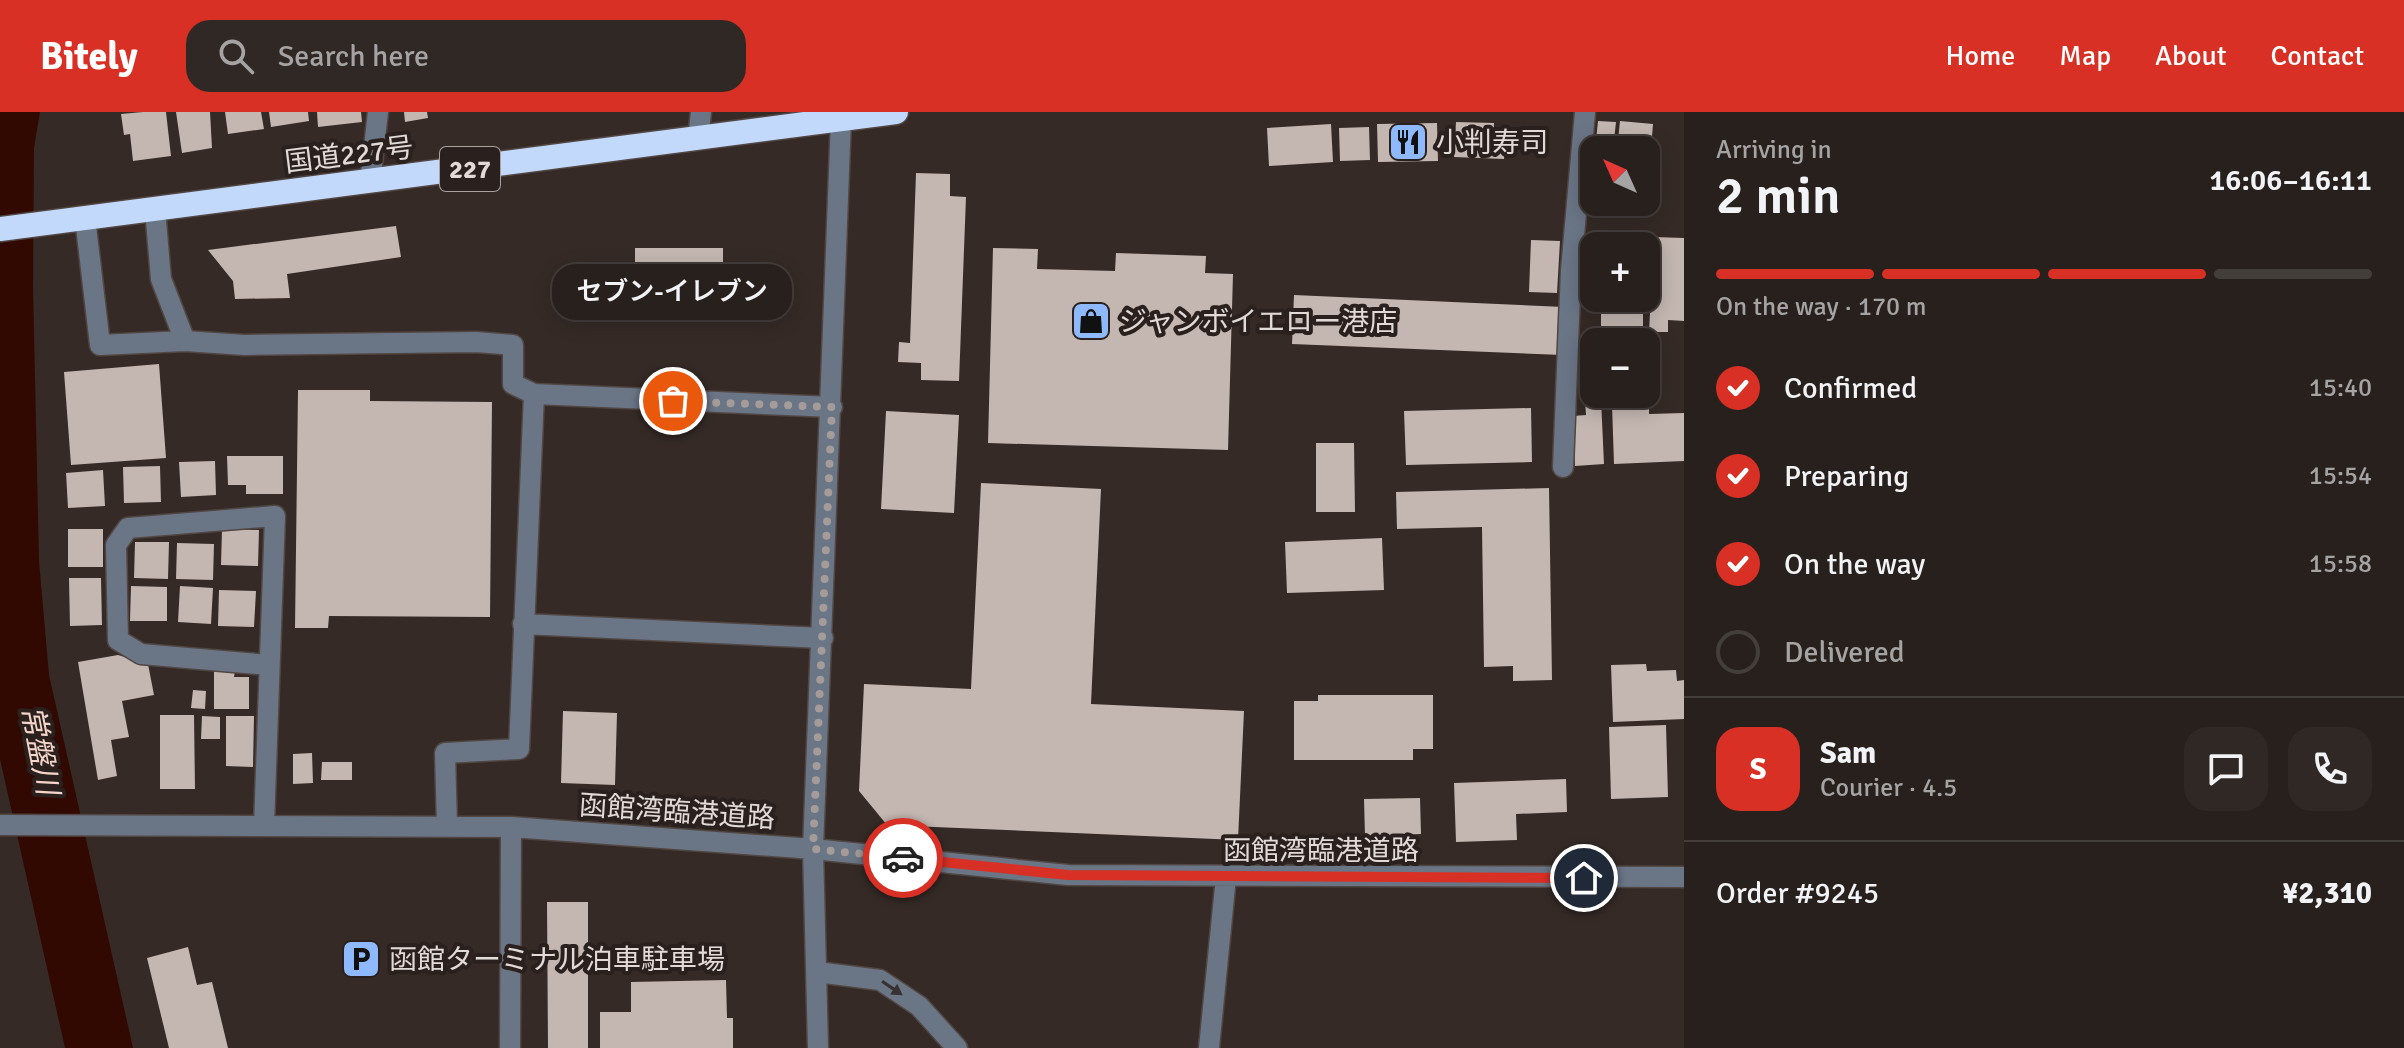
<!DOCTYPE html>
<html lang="en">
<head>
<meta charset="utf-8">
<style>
  body { margin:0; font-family:Signika,"Noto Sans JP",sans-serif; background:#302825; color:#f1f3f6; height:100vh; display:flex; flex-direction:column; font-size:30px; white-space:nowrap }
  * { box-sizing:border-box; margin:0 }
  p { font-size:26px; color:#a5a3a3 }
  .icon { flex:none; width:44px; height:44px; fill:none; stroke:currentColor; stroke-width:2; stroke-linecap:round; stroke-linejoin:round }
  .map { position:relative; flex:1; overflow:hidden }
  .panel { display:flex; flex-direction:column; background:#28201c; width:720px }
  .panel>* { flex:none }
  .needle { width:52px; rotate:315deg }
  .tools { position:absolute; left:1580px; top:24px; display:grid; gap:16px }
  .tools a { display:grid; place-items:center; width:80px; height:80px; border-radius:16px; background:#28201c; box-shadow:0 4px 20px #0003,0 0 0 2px #443e3b; font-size:40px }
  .pin { position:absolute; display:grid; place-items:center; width:68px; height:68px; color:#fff; margin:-34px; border:4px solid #fff; border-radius:50%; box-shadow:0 2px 8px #0007 }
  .courier { position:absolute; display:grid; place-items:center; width:80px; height:80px; margin:-40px; border:6px solid #d93025; border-radius:50%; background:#fff; color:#222; box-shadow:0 2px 10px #0007 }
  .bubble { position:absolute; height:56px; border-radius:24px; background:#28201c; box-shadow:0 4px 20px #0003,0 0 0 2px #443e3b; font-size:26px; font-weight:600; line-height:56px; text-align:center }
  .headline em { font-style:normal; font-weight:600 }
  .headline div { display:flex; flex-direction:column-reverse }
  .headline { display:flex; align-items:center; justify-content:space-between; height:136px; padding:0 32px }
  h1 { font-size:52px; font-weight:600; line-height:60px }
  .bar { display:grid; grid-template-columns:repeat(4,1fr); gap:12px 8px; align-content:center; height:96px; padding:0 32px }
  .bar i { height:10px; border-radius:6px; background:#443e3b }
  .bar .selected { background:#d93025 }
  .bar p { grid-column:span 4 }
  .line { display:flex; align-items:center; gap:20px; padding:0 32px; border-top:2px solid #443e3b }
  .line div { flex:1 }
  .round { display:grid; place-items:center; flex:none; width:84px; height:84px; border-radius:24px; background:#302825 }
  ol { padding:0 32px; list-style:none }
  li { display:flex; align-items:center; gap:24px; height:88px }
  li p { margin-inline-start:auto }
  li .icon { padding:8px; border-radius:50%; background:#d93025; color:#fff; stroke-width:4 }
  li:last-child { color:#a5a3a3 }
  li i { width:44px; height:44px; border:4px solid #443e3b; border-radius:50% }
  header { display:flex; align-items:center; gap:48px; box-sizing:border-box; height:112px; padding:0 40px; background:#d93025; color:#fff }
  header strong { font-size:38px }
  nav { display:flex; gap:44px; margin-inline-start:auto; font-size:28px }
  .search { width:560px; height:72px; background:#302825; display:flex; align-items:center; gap:20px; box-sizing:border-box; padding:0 28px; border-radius:24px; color:#a5a3a3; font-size:30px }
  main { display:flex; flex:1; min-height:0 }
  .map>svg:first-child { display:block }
</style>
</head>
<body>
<header>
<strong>Bitely</strong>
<div class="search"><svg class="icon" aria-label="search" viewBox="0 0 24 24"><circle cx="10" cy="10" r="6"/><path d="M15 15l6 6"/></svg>Search here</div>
<nav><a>Home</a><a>Map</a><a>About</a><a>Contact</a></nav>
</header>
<main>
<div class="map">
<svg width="1684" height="936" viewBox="0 0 1684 936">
  <rect width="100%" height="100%" fill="#352a26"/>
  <!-- water -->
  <path fill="#310900" d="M0 0H40L34 36 33 174 39 449 49 563 133 936H65L0 647Z"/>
  <!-- building -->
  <path fill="#c4b7b2" d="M143 0H166L171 44 133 49 130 22 124 23 121 2Z
    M176 0H210L212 36 182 41Z
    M225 0H261L264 17 228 22Z
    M269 0H308L309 9 271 15Z
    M317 0H361L362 10 318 15Z
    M404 0H427L428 6 405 10Z
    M1598 9 1616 10 1613 38H1595Z
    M1620 9 1653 12 1649 61 1646 38H1617Z
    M1456 10 1494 11 1493 32 1505 33 1504 47 1454 45Z
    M1437 11 1438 49 1378 50 1377 12Z
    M1331 12 1333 50 1269 54 1267 16Z
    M1369 15 1370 48 1340 49 1339 16Z
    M916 61 950 62V84L966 85 959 269 921 268V251L898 250 899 230 910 231Z
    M396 114 401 145 287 162 290 186 235 187 233 169 208 138Z
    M1654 125 1684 126V209L1668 208V220H1649Z
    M1531 128 1560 129 1557 181 1529 180Z
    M635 136H723V172H635Z
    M993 136 1038 137 1037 157 1115 159 1116 141 1206 144 1205 161 1233 162 1228 338 988 331Z
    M1589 147H1594V186H1643V190L1588 189Z
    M1294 183 1564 195 1562 243 1292 232Z
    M1601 197 1643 198V221H1623V227H1601Z
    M159 252 166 346 71 353 64 260Z
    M298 278H370V289L492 290 490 505 329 504 328 516H295Z
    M1601 287 1604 352 1575 354 1573 304 1586 303 1585 288Z
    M1649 292V302L1684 301V349L1614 352 1612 293Z
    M1531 296 1532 350 1406 353 1404 299Z
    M886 299 959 303 954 401 881 397Z
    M1316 331H1354L1355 400H1316Z
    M227 344H283V382H246V373H228Z
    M215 349 216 383 181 385 179 350Z
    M160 354 161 390 124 391 123 355Z
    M103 358 105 394 68 396 66 361Z
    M981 371 1101 377 1091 592 1244 599 1238 728 887 713 859 679 864 572 971 577Z
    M1549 376 1552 568 1513 569V554L1484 555 1482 415 1397 417 1396 380Z
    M68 417H103V455H68Z
    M222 417 259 418 258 454 221 453Z
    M1382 426 1384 478 1287 481 1285 430Z
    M135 430H169L168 467 134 466Z
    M177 431 214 432 213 468 176 467Z
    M69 466H101L102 513 70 514Z
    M131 474 167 475V509H130Z
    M180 474 213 476 211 512 178 510Z
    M219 478 256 479 254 515 218 514Z
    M118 543 148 552 154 583 122 589 129 625 111 628 117 664 98 668 78 550Z
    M1646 552 1647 559 1676 558 1677 569 1684 568V607L1613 610 1611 553Z
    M214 559H235L234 565H249V597H214Z
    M193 578 206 579 205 597 191 596Z
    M1318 583H1433V637H1413V648H1294V589H1318Z
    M563 599 617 601 615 673 561 671Z
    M160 603H194L195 677H160Z
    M202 604 220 605V627H201Z
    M226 604H254L253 655 226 654Z
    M1666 613 1668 685 1611 687 1609 615Z
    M312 641 313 671 293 672V642Z
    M322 650H352V668H321Z
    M1566 667 1567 700 1516 702 1517 728 1456 730 1454 671Z
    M1420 686 1421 722 1365 724 1364 687Z
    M547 790H588V936H548Z
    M188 835 197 873 212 870 228 936H169L147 846Z
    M726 868 727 906H733V936H600V900H631V870Z"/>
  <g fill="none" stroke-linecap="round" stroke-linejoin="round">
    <defs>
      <path id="minor" d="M698 27 701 0
        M370 70 378 0
        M155 97 161 167 185 229
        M85 106 100 233 185 229 244 233 476 230 513 233V272L534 282
        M1563 355 1571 158 1585 0
        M523 512 823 526
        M0 713 511 715 813 737 1068 763 1684 765
        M264 714 275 404 128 416 116 433 118 528 141 542 269 553
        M447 714 445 641 519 637 534 282 832 295
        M817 860 880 868 919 894 957 936
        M510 936 511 715
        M818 936 813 737 841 7
        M1209 936 1226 765"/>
      <path id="highway" d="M0 117 896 0"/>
    </defs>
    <!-- minor casing -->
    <use href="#minor" stroke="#514642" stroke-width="23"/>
    <!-- highway casing -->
    <use href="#highway" stroke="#514642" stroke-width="27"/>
    <!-- minor -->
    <use href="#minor" stroke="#6a7586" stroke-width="20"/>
    <!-- highway -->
    <use href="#highway" stroke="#c3d9fc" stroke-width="24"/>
  </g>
  <!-- one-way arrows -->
  <defs><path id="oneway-solid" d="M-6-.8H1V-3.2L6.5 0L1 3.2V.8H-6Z" transform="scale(2)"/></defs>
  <use fill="#373132" href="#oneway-solid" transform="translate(892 876) rotate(34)"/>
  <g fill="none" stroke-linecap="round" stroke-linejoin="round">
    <!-- done -->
    <path stroke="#a59c99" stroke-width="8" stroke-dasharray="0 14.4" d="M673 289 832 295 813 737 903 746"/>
    <!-- route -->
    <path stroke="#d93025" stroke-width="10" d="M903 746 1068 763 1584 766"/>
  </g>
  <!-- icons -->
  <defs>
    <symbol id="restaurant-square" viewBox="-11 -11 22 22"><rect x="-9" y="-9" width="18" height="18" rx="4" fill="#8eb9fd" stroke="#2a201d"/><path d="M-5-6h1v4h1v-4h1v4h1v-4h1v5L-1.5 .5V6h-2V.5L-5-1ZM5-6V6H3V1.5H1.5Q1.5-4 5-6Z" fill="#111"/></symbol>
    <symbol id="shop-square" viewBox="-11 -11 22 22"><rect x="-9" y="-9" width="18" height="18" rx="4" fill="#8eb9fd" stroke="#2a201d"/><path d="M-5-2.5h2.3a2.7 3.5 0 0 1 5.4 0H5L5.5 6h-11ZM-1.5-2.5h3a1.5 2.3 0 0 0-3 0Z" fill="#111"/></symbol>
    <symbol id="parking-square" viewBox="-11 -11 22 22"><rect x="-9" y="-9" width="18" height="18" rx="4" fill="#8eb9fd" stroke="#2a201d"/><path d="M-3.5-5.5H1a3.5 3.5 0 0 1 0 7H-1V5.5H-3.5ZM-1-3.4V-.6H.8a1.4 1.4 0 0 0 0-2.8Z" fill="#111"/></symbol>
  </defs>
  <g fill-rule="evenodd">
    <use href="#restaurant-square" x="1386" y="8" width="44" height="44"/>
    <use href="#shop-square" x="1069" y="187" width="44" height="44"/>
    <use href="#parking-square" x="339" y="825" width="44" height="44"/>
  </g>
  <g text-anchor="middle" stroke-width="8" stroke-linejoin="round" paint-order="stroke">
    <!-- shield labels -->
    <rect fill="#2a201d" stroke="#aaa29f" stroke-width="2" x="440" y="35" width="60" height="44" rx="6"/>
    <g font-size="26" font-weight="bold" fill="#e1dad7">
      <text x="470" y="66">227</text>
    </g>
    <!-- poi labels -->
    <g font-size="28" fill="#e1dad7" stroke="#2a201d" text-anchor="start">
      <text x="1436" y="40">小判寿司</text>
      <text x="1119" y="219">ジャンボイエロー港店</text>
      <text x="389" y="857">函館ターミナル泊車駐車場</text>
    </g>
    <!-- street labels -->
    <g font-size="28" fill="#e1dad7" stroke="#2a201d">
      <text transform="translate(349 42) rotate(-7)" y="10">国道227号</text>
      <text transform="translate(677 699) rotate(4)" y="10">函館湾臨港道路</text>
      <text x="1321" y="748">函館湾臨港道路</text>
    </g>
    <!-- water labels -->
    <g font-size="30" font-style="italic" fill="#f5d5ca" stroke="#2a201d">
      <text transform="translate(40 638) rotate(79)" y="10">常盤川</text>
    </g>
  </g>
</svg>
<div class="tools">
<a><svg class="needle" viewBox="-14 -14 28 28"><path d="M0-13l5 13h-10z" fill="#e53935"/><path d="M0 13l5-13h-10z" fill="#a5a3a3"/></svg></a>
<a>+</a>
<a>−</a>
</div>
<div class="pin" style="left:673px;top:289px;background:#ea580c"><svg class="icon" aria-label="bag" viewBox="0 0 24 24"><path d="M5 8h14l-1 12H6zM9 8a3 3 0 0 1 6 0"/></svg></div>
<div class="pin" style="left:1584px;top:766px;background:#1f2937"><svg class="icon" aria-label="home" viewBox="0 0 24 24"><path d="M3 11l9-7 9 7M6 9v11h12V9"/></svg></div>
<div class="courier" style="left:903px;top:746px"><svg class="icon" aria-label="car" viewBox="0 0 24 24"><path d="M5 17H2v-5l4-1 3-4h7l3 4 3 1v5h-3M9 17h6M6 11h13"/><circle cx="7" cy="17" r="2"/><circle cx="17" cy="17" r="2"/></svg></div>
<div class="bubble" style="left:552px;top:152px;width:240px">セブン-イレブン</div>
</div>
<section class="panel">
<div class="headline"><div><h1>2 min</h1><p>Arriving in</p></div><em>16:06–16:11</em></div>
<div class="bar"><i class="selected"></i><i class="selected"></i><i class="selected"></i><i></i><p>On the way · 170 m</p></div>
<ol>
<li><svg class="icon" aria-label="check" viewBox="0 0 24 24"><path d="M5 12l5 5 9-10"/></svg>Confirmed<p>15:40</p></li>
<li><svg class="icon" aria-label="check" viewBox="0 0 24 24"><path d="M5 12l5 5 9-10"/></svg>Preparing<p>15:54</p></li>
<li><svg class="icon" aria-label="check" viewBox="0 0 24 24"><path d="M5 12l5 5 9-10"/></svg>On the way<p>15:58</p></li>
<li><i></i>Delivered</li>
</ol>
<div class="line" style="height:144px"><b class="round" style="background:#d93025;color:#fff">S</b><div><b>Sam</b><p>Courier · 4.5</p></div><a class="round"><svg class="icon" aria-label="chat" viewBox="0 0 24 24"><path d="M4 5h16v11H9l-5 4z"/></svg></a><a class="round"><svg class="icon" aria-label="phone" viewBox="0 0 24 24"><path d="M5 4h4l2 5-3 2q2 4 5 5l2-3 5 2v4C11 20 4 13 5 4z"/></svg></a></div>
<div class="line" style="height:104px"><div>Order #9245</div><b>¥2,310</b></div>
</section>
</main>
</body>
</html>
